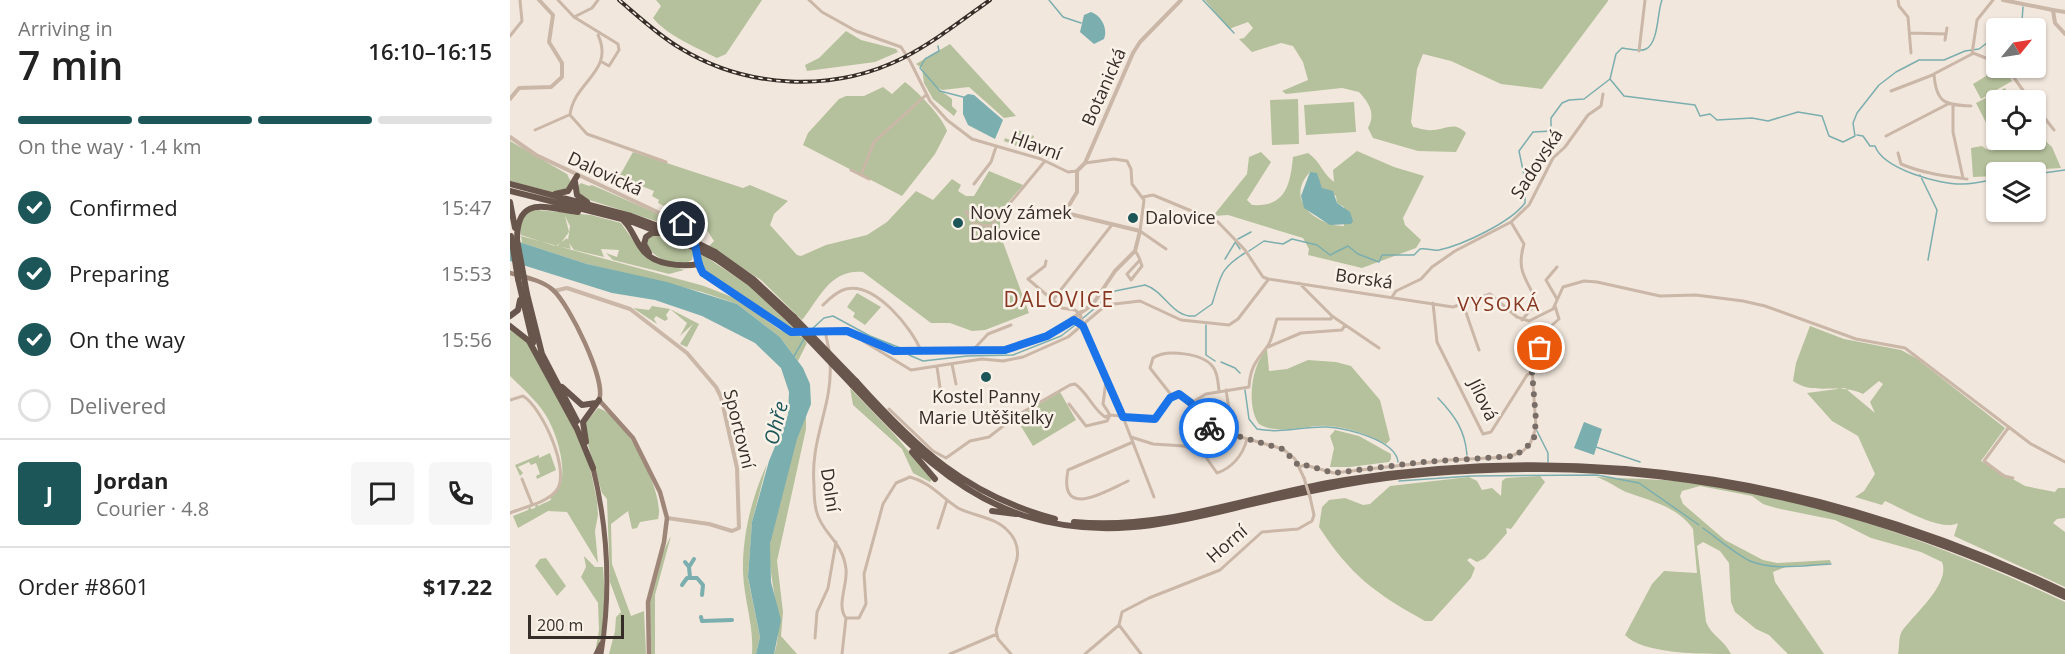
<!DOCTYPE html>
<html lang="en">
<head>
<meta charset="utf-8">
<style>
  body { margin:0; font-family:"Open Sans",sans-serif; background:#f6f6f6; color:#222; height:100vh; display:flex; flex-direction:column; font-size:22px; white-space:nowrap }
  * { box-sizing:border-box; margin:0 }
  p { font-size:20px; color:#767676 }
  .icon { flex:none; width:33px; height:33px; fill:none; stroke:currentColor; stroke-width:2; stroke-linecap:round; stroke-linejoin:round }
  .map { position:relative; flex:1; overflow:hidden }
  .panel { display:flex; flex-direction:column; background:#fff; width:510px }
  .panel>* { flex:none }
  .needle { width:39px; rotate:60deg }
  .fabs { position:absolute; left:1476px; top:18px; display:grid; gap:12px }
  .fabs a { display:grid; place-items:center; width:60px; height:60px; border-radius:6px; background:#fff; box-shadow:0 2px 4px #0004; font-size:30px }
  .scale { position:absolute; left:18px; bottom:15px; width:96px; box-sizing:border-box; padding-left:6px; border:3px solid #372d28; border-top:0; font-size:16px; line-height:21px; white-space:nowrap; color:#372d28; -webkit-text-stroke:4px #faf2e9; paint-order:stroke }
  .pin { position:absolute; display:grid; place-items:center; width:51px; height:51px; color:#fff; margin:-26px; border:3px solid #fff; border-radius:50%; box-shadow:0 2px 6px #0007 }
  .courier { position:absolute; display:grid; place-items:center; width:60px; height:60px; margin:-30px; border:4px solid #1a73e8; border-radius:50%; background:#fff; color:#222; box-shadow:0 2px 8px #0007 }
  .headline em { font-style:normal; font-weight:600 }
  .headline div { display:flex; flex-direction:column-reverse }
  .headline { display:flex; align-items:center; justify-content:space-between; height:102px; padding:0 18px }
  h1 { font-size:39px; font-weight:600; line-height:45px }
  .bar { display:grid; grid-template-columns:repeat(4,1fr); gap:9px 6px; align-content:center; height:72px; padding:0 18px }
  .bar i { height:8px; border-radius:4px; background:#e0e0e0 }
  .bar .current { background:#1d5659 }
  .bar p { grid-column:span 4 }
  .line { display:flex; align-items:center; gap:15px; padding:0 18px; border-top:2px solid #e0e0e0 }
  .line div { flex:1 }
  .round { display:grid; place-items:center; flex:none; width:63px; height:63px; border-radius:6px; background:#f6f6f6 }
  ol { padding:0 18px; list-style:none }
  li { display:flex; align-items:center; gap:18px; height:66px }
  li p { margin-inline-start:auto }
  li .icon { padding:6px; border-radius:50%; background:#1d5659; color:#fff; stroke-width:4 }
  li:last-child { color:#767676 }
  li i { width:33px; height:33px; border:3px solid #e0e0e0; border-radius:50% }
  main { display:flex; flex:1; min-height:0 }
  .map>svg:first-child { display:block }
</style>
</head>
<body>
<main>
<section class="panel">
<div class="headline"><div><h1>7 min</h1><p>Arriving in</p></div><em>16:10–16:15</em></div>
<div class="bar"><i class="current"></i><i class="current"></i><i class="current"></i><i></i><p>On the way · 1.4 km</p></div>
<ol>
<li><svg class="icon" aria-label="check" viewBox="0 0 24 24"><path d="M5 12l5 5 9-10"/></svg>Confirmed<p>15:47</p></li>
<li><svg class="icon" aria-label="check" viewBox="0 0 24 24"><path d="M5 12l5 5 9-10"/></svg>Preparing<p>15:53</p></li>
<li><svg class="icon" aria-label="check" viewBox="0 0 24 24"><path d="M5 12l5 5 9-10"/></svg>On the way<p>15:56</p></li>
<li><i></i>Delivered</li>
</ol>
<div class="line" style="height:108px"><b class="round" style="background:#1d5659;color:#fff">J</b><div><b>Jordan</b><p>Courier · 4.8</p></div><a class="round"><svg class="icon" aria-label="chat" viewBox="0 0 24 24"><path d="M4 5h16v11H9l-5 4z"/></svg></a><a class="round"><svg class="icon" aria-label="phone" viewBox="0 0 24 24"><path d="M5 4h4l2 5-3 2q2 4 5 5l2-3 5 2v4C11 20 4 13 5 4z"/></svg></a></div>
<div class="line" style="height:78px"><div>Order #8601</div><b>$17.22</b></div>
</section>
<div class="map">
<svg width="1555" height="654" viewBox="0 0 1555 654">
  <rect width="100%" height="100%" fill="#f2e7dc"/>
  <!-- green -->
  <path fill="#b5c19c" fill-rule="evenodd" d="M146 0H252L216 54 207 58C186 47 159 37 143 18L151 6Z
    M695 0H1098V1L1032 89 991 84 941 61 913 54 907 69 901 122 903 127C909 128 916 131 923 130 937 129 944 121 956 133L946 152 908 151 863 138 858 128C866 113 859 103 849 92L832 88 776 94 772 91 798 80 793 62 783 46 771 43 742 52 729 39 734 38 743 28 738 22 719 29Z
    M336 31 351 40 386 49 388 52 365 62 297 71 295 65 309 58Z
    M440 44 506 116 494 118 459 87 432 90 426 87 442 99V106L447 111 444 116 423 99 414 83 412 68 406 64Z
    M1489 68H1495L1502 81 1471 99 1463 84Z
    M395 82C408 92 432 116 437 131L425 154 392 196 293 145 298 133 329 99 336 96H354L373 87 382 94Z
    M1495 88 1502 100H1486V140H1501L1488 146 1466 103Z
    M788 99 789 144 762 145 760 100Z
    M844 102 846 132 796 135 794 105Z
    M508 130 524 136 520 148 545 158 544 161 494 141 495 138 503 141Z
    M1532 138 1542 147 1551 168 1486 172V176L1463 177 1461 148 1472 146C1485 158 1495 142 1508 140 1516 138 1524 141 1532 138Z
    M0 141 57 174 61 182 58 188 42 192 0 181Z
    M847 151 884 167 914 176 893 218 895 225 911 240 906 248 852 268 798 255 799 249 793 238 718 215 703 216 737 174 739 157 751 152 761 162 737 200 742 205C776 207 780 185 783 157L798 153C810 161 813 174 824 182L823 170ZM800 172 812 188 826 196 827 203 834 207V226C806 225 774 200 800 172Z
    M123 152 233 188 240 185 278 201 264 214 260 225 287 255 291 256 316 245 357 235 377 222 406 191 423 200 442 179 451 185 448 191 456 196H464L479 171 513 185 490 212V234L519 313 475 330 462 331 440 323H421L353 272C320 269 310 298 292 320L251 280 199 246 204 241 193 224 155 210 156 207 148 203 149 200 142 196 144 191 109 177Z
    M71 183 79 186 82 185 169 223 180 233 182 237 146 221 76 199 69 194 68 186Z
    M28 210 81 215 111 223 132 253 174 270 159 274 103 260 96 253 107 257 109 250 91 249 94 257 64 250 59 243 61 249 47 246 57 238 58 240 60 226 55 216 59 232 51 243 45 246 11 235 10 221 20 211Z
    M144 234 184 250 182 260C167 269 141 258 136 243L139 236Z
    M11 236 194 286 227 299 270 330 292 337 297 343 288 361 270 337 227 304 192 292 77 264 12 243Z
    M190 253 238 285 287 331 274 326 200 275 192 265Z
    M347 293 371 307 355 325 343 317 345 313 337 307Z
    M142 306 160 309 189 324 177 347 170 344 183 324 170 336 177 323 160 309 156 315 158 319 155 321 146 316 144 319 147 324 123 308 139 310Z
    M1300 326 1334 339 1391 350 1406 358 1495 428 1471 461 1515 486 1545 492 1548 488H1555V518L1547 519 1543 523 1555 532V587L1444 536 1448 523C1432 532 1393 509 1375 501L1372 505 1345 497 1354 491 1365 474 1348 436 1322 421 1297 393 1335 388 1365 413 1360 402 1373 384 1369 381 1353 394C1327 382 1304 396 1283 381L1286 363Z
    M0 330 16 341 63 427 80 467 87 501 88 515 85 531 88 563 57 512 38 511 8 528 3 516 18 510 20 506 21 509 25 508 26 503 28 506 41 500 40 497C64 486 48 434 35 414 26 400 12 388 0 376Z
    M757 349 759 371 777 369 798 360 826 362 841 366 870 400 880 440 876 444C858 435 839 427 818 426 798 424 768 436 749 424 736 406 741 365 757 349Z
    M340 388 385 435 422 479 420 482 403 473 392 449 343 405Z
    M550 392 566 420 523 446 506 418Z
    M88 408C114 414 156 493 148 519L130 522 127 528 122 529 118 511 101 524 102 564 121 616 134 611 136 654H99L105 631 106 617 111 612 100 582 97 499 92 493 74 431V425Z
    M296 412V429L267 561 273 612 271 636 287 654H264C276 620 257 581 260 545 263 503 282 452 296 412Z
    M825 430 849 436 881 454V459L879 462 840 467H820L824 448 820 436Z
    M40 453 46 470 27 479 26 476 30 474 26 463 21 465 19 462 8 467 13 473 10 476 5 465 29 455V458Z
    M257 464 242 522 238 578 250 637 246 654H242C244 625 234 600 233 572 232 536 242 496 257 464Z
    M1030 476 1035 482 1004 525 1001 529 996 528 997 533 975 558 967 562 960 558 957 560 965 568 961 578 922 621H915C865 593 841 576 809 527L812 507 819 500 835 498 853 505 860 504 880 486 959 477 967 481 972 490 982 488 991 496 992 481 996 478Z
    M1086 477C1124 479 1162 479 1200 485 1324 505 1442 549 1555 602V654H1388C1390 646 1388 638 1392 631 1403 615 1441 584 1432 562L1411 552 1361 538 1325 520 1266 508 1253 504 1242 496 1190 486 1172 491 1170 496 1173 504 1215 540 1253 560 1267 563 1320 560 1321 563 1314 565 1278 566 1263 572 1265 582 1314 654H1278L1259 635 1246 629 1225 612 1221 602 1219 563 1210 551 1193 542 1187 546 1196 622C1201 635 1215 641 1221 654 1191 654 1132 654 1115 635L1142 584 1154 571 1187 573 1183 529C1167 506 1140 501 1116 492 1105 487 1097 480 1086 477Z
    M161 536 145 595V654H141C142 640 139 626 139 612 138 588 150 556 161 536Z
    M74 556 85 567H93C95 593 97 630 85 653L89 630 88 603 71 577 76 567Z
    M36 558 56 586 47 596 25 566 30 559Z"/>
  <!-- water -->
  <path fill="#7baeaf" d="M581 12C592 16 598 29 594 39L584 44 570 32 574 15Z
    M458 94 464 95 493 120 485 139 458 125 453 114V97Z
    M800 172 807 173 812 188 823 191 827 203 840 212 843 221 841 224 820 225 794 208 791 196Z
    M0 239 77 264 157 282 227 304 270 337 293 368 300 384 301 404 287 439 260 544 261 582 271 620 264 654H246L250 637 238 577 242 522 259 461 278 415 279 392 271 368 245 343 192 316 145 300 102 293 0 261Z
    M1074 422 1092 429 1084 455 1064 448Z"/>
  <g fill="none" stroke-linecap="round" stroke-linejoin="round">
    <!-- stream -->
    <path stroke="#7baeaf" stroke-width="1.5" d="M539 0 553 17 571 23
      M693 0 724 33
      M1493 28H1501L1512 21 1513 7
      M428 46 429 51 415 59 410 68 430 91 453 97
      M1100 79 1114 96 1185 105 1190 116 1200 114 1207 120 1242 118 1258 121 1288 112 1312 116 1319 136 1333 142 1345 136 1343 123 1347 113 1369 85 1386 72 1409 60H1434L1455 51 1469 49 1486 36
      M1347 135 1353 136 1360 146H1365C1373 169 1430 185 1453 184 1464 184 1476 181 1486 179
      M1526 174 1555 170
      M1410 175 1427 210 1418 260
      M728 239 741 232
      M726 243 730 249
      M739 251 754 241 773 244 782 239 807 245 820 255 838 246 848 254 869 262 872 255H904L910 249C917 248 923 251 929 250 953 245 1001 222 1015 203V180L1009 151 1023 132 1041 131V118L1052 103 1059 100 1074 99 1100 79 1106 54 1112 48C1119 49 1131 52 1136 49 1149 42 1147 12 1152 0
      M715 259 726 241
      M572 319 605 291 635 285C655 291 662 318 685 316L702 304C711 277 709 269 735 253
      M696 325V355L705 361
      M302 329 314 318 323 316 360 336 393 349
      M399 355 413 361 457 356 503 355 551 336 568 323
      M284 356 294 339
      M711 362 725 368 730 373
      M735 390 739 419 747 429C773 434 792 426 817 427 836 428 886 440 888 462
      M928 398C945 416 955 430 957 455
      M1026 429 1038 453V462
      M1086 447 1130 462
      M889 481 961 476 1087 475 1129 483 1189 525
      M1193 528C1208 539 1224 553 1240 561 1264 571 1295 565 1321 564"/>
    <!-- canal -->
    <path stroke="#7baeaf" stroke-width="4" d="M175 562 179 567
      M180 578 179 567 184 559
      M172 585 177 578H187L193 585 192 595
      M191 617 192 621 222 620"/>
    <!-- minor -->
    <path stroke="#cab7a8" stroke-width="3" d="M48 0 64 17 108 44 109 50 99 66 92 62
      M299 0 312 12 346 31 391 47 400 61 420 101 437 120 462 139 531 159 558 172 567 171
      M1388 0 1389 6 1398 17 1401 53
      M64 17 82 8 88 0
      M1400 33 1436 34
      M0 36 12 21 10 0
      M1435 40 1437 28
      M1129 51 1135 0
      M1463 53 1486 62
      M1497 68 1520 100
      M1424 74C1426 103 1435 105 1461 106
      M1381 91 1420 76 1462 54 1467 20 1483 0
      M1443 106V132L1453 178
      M1526 107 1544 130
      M60 115 77 134 156 162
      M60 115C64 81 105 72 88 35
      M25 130 59 115
      M1376 136 1438 104
      M1388 153 1391 164C1412 173 1434 176 1457 179
      M575 163 604 159 617 161 621 169 622 184 634 200 630 231 656 249
      M341 170 359 179
      M351 175 364 142 416 95
      M464 184 481 162 486 147
      M633 197 643 195 708 222 735 250 753 277 758 279 943 307 980 294 1007 317 1019 321 1043 309 1053 287 1074 281 1087 282 1150 296 1186 295 1233 301 1255 306 1346 339 1395 348 1521 444 1555 462
      M456 211 464 224 481 226 535 161
      M1001 222 1014 244C1006 271 1016 278 1027 302L1012 320
      M625 251C629 255 630 261 632 266L621 280 617 274 630 260
      M536 261 535 266 518 279 552 308 565 310 570 314
      M882 297 886 291 911 279 922 267 945 251 1001 222 1019 205 1043 158 1055 147 1078 115 1091 106 1093 94
      M1047 299 1036 280 1047 267
      M542 301 601 226
      M923 303 927 342 973 434 981 432 1017 375 1022 372
      M953 304 969 350
      M313 305C319 299 327 291 336 289 365 282 402 328 411 351
      M822 316 869 348
      M573 326 613 417 644 497
      M315 331 319 350
      M354 338 353 341 401 370 472 359 493 361 513 357 558 337 596 305 630 301 671 320 719 325 728 319 758 280
      M758 347 791 333 832 330 835 325
      M463 350 478 334 501 325
      M320 363C323 406 300 438 304 485 304 494 304 504 307 513 312 533 333 542 336 569 338 584 326 606 336 618
      M442 364 446 384
      M427 367 431 394
      M596 381 593 404 600 415 645 419 660 398 671 395 699 428 773 449 785 459 794 478
      M716 390 719 409
      M662 396 640 368 643 358C656 349 693 353 703 367 708 373 708 383 709 391
      M0 400 13 396C32 407 62 473 46 491 36 503 14 507 0 513
      M681 403 696 394 739 387C740 368 746 361 757 347 762 341 764 327 767 319H821L822 316 789 283
      M559 404 576 426 597 421 599 417
      M379 409 423 451 436 458 460 441 479 437 506 416 560 385 565 384C578 393 582 408 595 417L600 415
      M1499 427 1474 461 1494 476 1503 478
      M621 437 643 444 674 446 693 453 707 473C722 468 733 455 737 439
      M789 467 795 465 824 473 939 460 999 457 1013 451 1020 444 1026 428 1022 368 1029 356 1032 334 1049 319 1045 306
      M12 479 22 504
      M618 481C596 491 548 521 558 470L623 442
      M428 528 437 500
      M336 618H349L356 604 354 574 373 504 386 483 400 477C420 482 432 498 448 508 463 516 484 517 496 529 505 537 509 547 507 559L486 630 488 639 501 654
      M609 625 612 612 639 598 710 570 752 532 788 529 802 521 804 515 800 497
      M609 625 631 654
      M305 638 307 612 318 588 326 542
      M332 654 336 618
      M440 654 487 634
      M575 654 609 625"/>
    <!-- tertiary -->
    <path stroke="#cab7a8" stroke-width="4" d="M1493 0 1543 10 1545 23 1555 34
      M1543 10 1555 12
      M0 99 9 88 41 87 52 77V63L39 42 43 15 29 0
      M0 137 26 155 173 224 185 236 189 264 197 277 231 296 277 330 291 333
      M44 291 57 288 120 309 177 353 206 387 211 397 227 468 229 528 222 531 199 524 157 518
      M564 319 573 326 570 315
      M298 332 337 331 384 351 394 352 505 348 537 336 583 304 605 271 625 251 630 231 560 214 558 207 567 192V171L575 163 623 53 630 42 671 0"/>
    <!-- secondary -->
    <path stroke="#9e8679" stroke-width="4.5" d="M0 273C14 277 32 280 43 290 59 304 97 381 89 400L123 438 150 492 157 518 154 542 138 602 139 654"/>
    <!-- primary -->
    <path stroke="#796359" stroke-width="5" d="M83 468C98 529 101 592 91 654
      M86 654 91 644"/>
    <!-- trunk -->
    <path stroke="#68554c" stroke-width="6" d="M65 182 67 195 77 202
      M0 184 121 216 167 233
      M0 191 120 221 171 241
      M45 194 58 191 67 176
      M0 202 5 228
      M114 221C122 229 125 240 132 249 143 265 171 267 189 264
      M7 240C7 194 35 208 68 212
      M205 252 243 279 284 317
      M139 253 134 244 136 237 142 233H149
      M206 259 240 283 281 321
      M8 279 23 343
      M17 294 32 354 67 421
      M0 316 8 310 10 300
      M0 326 19 341 67 429 83 468
      M346 381C406 448 456 495 545 519
      M342 385C392 438 443 493 515 516 589 539 651 526 725 508 760 499 796 492 832 485 897 473 966 469 1032 469 1216 470 1390 519 1555 597
      M52 387 72 405 86 403
      M76 442 73 422 89 400
      M402 452 425 479
      M482 511 506 514
      M564 522C658 531 744 494 835 480 1090 440 1323 482 1555 592"/>
    <defs>
      <path id="rail" d="M109 0C129 17 148 35 170 48 237 89 323 93 393 58 424 42 452 20 480 0"/>
    </defs>
    <!-- rail casing -->
    <use href="#rail" stroke="#372d28" stroke-width="4"/>
    <!-- rail -->
    <use href="#rail" stroke="#faf2e9" stroke-width="1.5" stroke-dasharray="4.5" stroke-linecap="butt"/>
    <!-- minor-bridge -->
    <path stroke="#cab7a8" stroke-width="3" d="M794 478 800 497"/>
    <!-- trunk-bridge -->
    <path stroke="#68554c" stroke-width="6" d="M167 233 205 252
      M1 236 8 279
      M7 240 17 294
      M171 241 206 259
      M284 317 346 381
      M281 321 342 385"/>
  </g>
  <g fill="none" stroke-linecap="round" stroke-linejoin="round">
    <!-- done -->
    <path stroke="#786e67" stroke-width="6" stroke-dasharray="0 10.8" d="M699 428 773 449 789 466 795 465 824 473 913 462 1005 456 1020 444 1024 438 1026 420 1022 372 1030 348"/>
    <!-- route -->
    <path stroke="#1a73e8" stroke-width="8" d="M173 224C191 237 182 256 193 273L281 332 337 331 384 351 495 350 537 336 564 320 573 326 613 417 645 419 660 398 669 394 681 403 699 428"/>
  </g>
  <!-- markers -->
  <g fill="#1d5659" stroke="#faf2e9" stroke-width="2">
    <circle cx="623" cy="218" r="6"/>
    <circle cx="448" cy="223" r="6"/>
    <circle cx="476" cy="377" r="6"/>
  </g>
  <g text-anchor="middle" stroke-width="5" stroke-linejoin="round" paint-order="stroke">
    <!-- street labels -->
    <g font-size="18" fill="#372d28" stroke="#faf2e9">
      <text transform="translate(594 87) rotate(-66)" y="6">Botanická</text>
      <text transform="translate(526 146) rotate(20)" y="6">Hlavní</text>
      <text transform="translate(1027 164) rotate(-57)" y="6">Sadovská</text>
      <text transform="translate(95 174) rotate(25)" y="6">Dalovická</text>
      <text transform="translate(854 279) rotate(8)" y="6">Borská</text>
      <text transform="translate(973 400) rotate(64)" y="6">Jílová</text>
      <text transform="translate(229 429) rotate(76)" y="6">Sportovní</text>
      <text transform="translate(320 490) rotate(81)" y="6">Dolní</text>
      <text transform="translate(717 544) rotate(-41)" y="6">Horní</text>
    </g>
    <!-- poi labels -->
    <g font-size="18" fill="#372d28" stroke="#faf2e9" text-anchor="start">
      <text x="460" y="219">Nový zámek<tspan x="460" dy="21">Dalovice</tspan></text>
      <text x="635" y="224">Dalovice</text>
      <text x="476" y="403" text-anchor="middle">Kostel Panny<tspan x="476" dy="21">Marie Utěšitelky</tspan></text>
    </g>
    <!-- neighbourhood labels -->
    <g font-size="20" letter-spacing="1.5" fill="#873721" stroke="#faf2e9">
      <text x="989" y="311">VYSOKÁ</text>
    </g>
    <!-- water labels -->
    <g font-size="20" font-style="italic" fill="#1d5659" stroke="#faf2e9">
      <text transform="translate(266 423) rotate(-76)" y="7">Ohře</text>
    </g>
    <!-- quarter labels -->
    <g font-size="21" letter-spacing="1.5" fill="#873721" stroke="#faf2e9">
      <text x="549" y="307">DALOVICE</text>
    </g>
  </g>
</svg>
<div class="fabs">
<a><svg class="needle" viewBox="-14 -14 28 28"><path d="M0-13l5 13h-10z" fill="#e53935"/><path d="M0 13l5-13h-10z" fill="#767676"/></svg></a>
<a><svg class="icon" aria-label="locate" viewBox="0 0 24 24"><circle cx="12" cy="12" r="6"/><path d="M12 2v4M12 18v4M2 12h4M18 12h4"/></svg></a>
<a><svg class="icon" aria-label="layers" viewBox="0 0 24 24"><path d="M12 4l9 5-9 5-9-5zM3 14l9 5 9-5"/></svg></a>
</div>
<div class="scale">200 m</div>
<div class="pin" style="left:1030px;top:348px;background:#ea580c"><svg class="icon" aria-label="bag" viewBox="0 0 24 24"><path d="M5 8h14l-1 12H6zM9 8a3 3 0 0 1 6 0"/></svg></div>
<div class="pin" style="left:173px;top:224px;background:#1f2937"><svg class="icon" aria-label="home" viewBox="0 0 24 24"><path d="M3 11l9-7 9 7M6 9v11h12V9"/></svg></div>
<div class="courier" style="left:699px;top:428px"><svg class="icon" aria-label="bike" viewBox="0 0 24 24"><circle cx="6" cy="16" r="4"/><circle cx="18" cy="16" r="4"/><path d="M6 16l4-8h5l3 8M10 8l3 8H6M13 5h3"/></svg></div>
</div>
</main>
</body>
</html>
